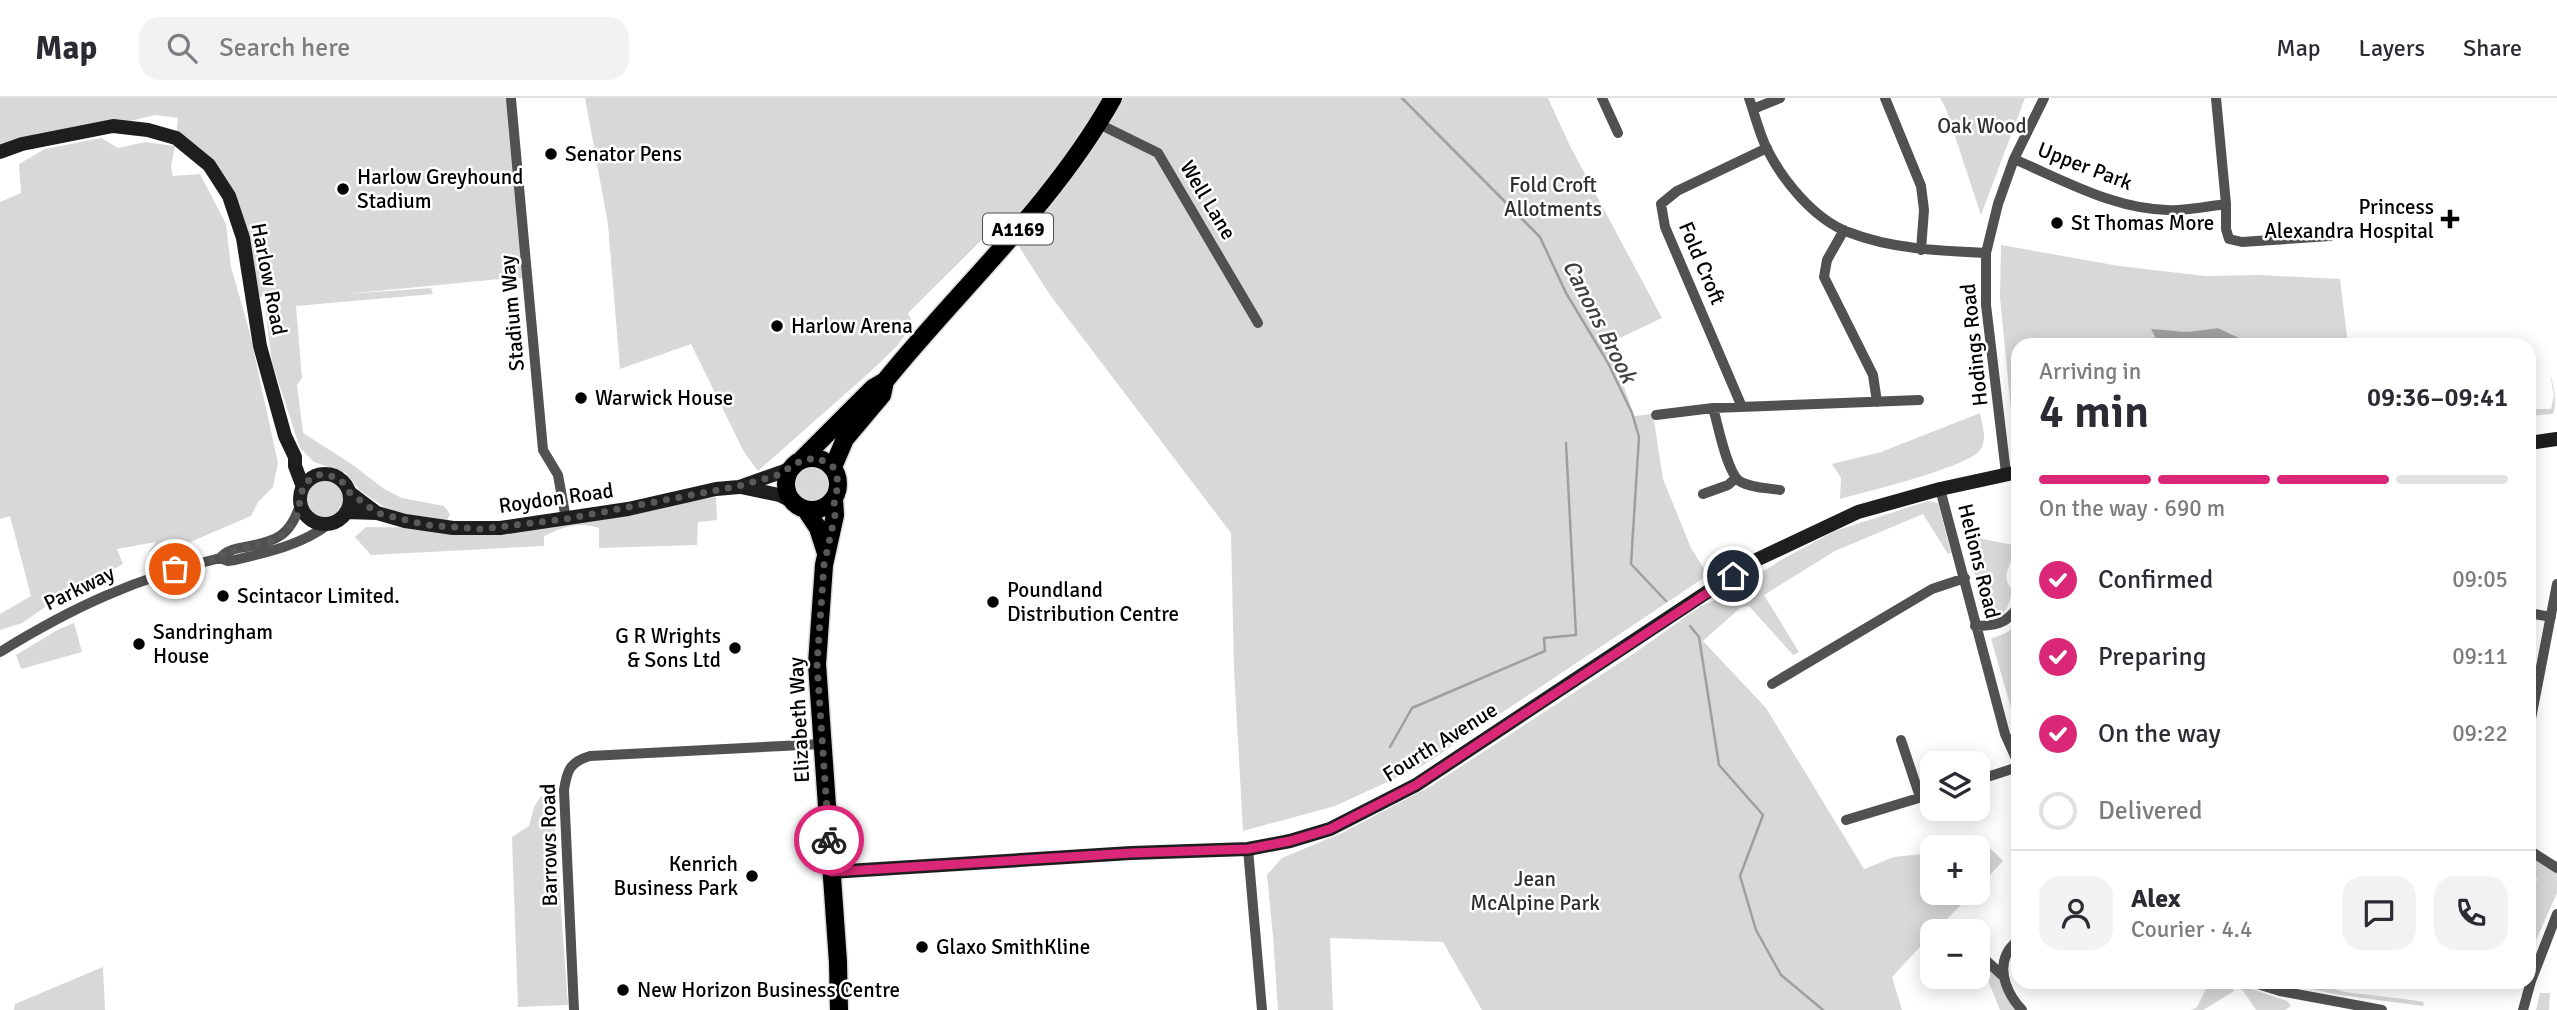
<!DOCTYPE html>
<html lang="en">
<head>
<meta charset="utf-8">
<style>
  body { margin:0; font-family:Signika,sans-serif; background:#f2f2f3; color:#2b2b33; height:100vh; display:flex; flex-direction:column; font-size:26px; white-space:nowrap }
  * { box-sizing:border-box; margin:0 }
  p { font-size:23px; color:#7c7c81 }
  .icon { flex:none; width:38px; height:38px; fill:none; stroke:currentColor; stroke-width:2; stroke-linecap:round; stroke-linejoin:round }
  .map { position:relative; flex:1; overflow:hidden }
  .panel { position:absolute; left:2011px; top:240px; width:525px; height:651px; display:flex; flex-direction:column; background:#fff; border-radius:21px; box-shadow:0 4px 18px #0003 }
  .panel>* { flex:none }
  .fabs { position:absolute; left:1920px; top:653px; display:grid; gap:14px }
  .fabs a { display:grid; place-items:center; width:70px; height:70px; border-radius:14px; background:#fff; box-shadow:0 4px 18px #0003; font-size:35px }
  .pin { position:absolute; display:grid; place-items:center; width:60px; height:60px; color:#fff; margin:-30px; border:4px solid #fff; border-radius:50%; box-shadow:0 2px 7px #0007 }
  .courier { position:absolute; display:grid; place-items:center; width:70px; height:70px; margin:-35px; border:5px solid #db2777; border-radius:50%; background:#fff; color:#222; box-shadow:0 2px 9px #0007 }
  .summary em { font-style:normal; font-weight:600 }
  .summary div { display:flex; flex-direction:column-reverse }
  .summary { display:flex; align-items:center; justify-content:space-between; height:119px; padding:0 28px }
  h1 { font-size:46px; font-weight:600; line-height:52px }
  .bar { display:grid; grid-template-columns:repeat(4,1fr); gap:10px 7px; align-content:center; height:84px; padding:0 28px }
  .bar i { height:9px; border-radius:5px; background:#e1e1e2 }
  .bar .active { background:#db2777 }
  .bar p { grid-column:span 4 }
  .line { display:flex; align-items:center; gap:18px; padding:0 28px; border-top:2px solid #e1e1e2 }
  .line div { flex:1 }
  .round { display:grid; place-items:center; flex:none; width:74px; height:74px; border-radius:21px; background:#f2f2f3 }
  ol { padding:0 28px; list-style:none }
  li { display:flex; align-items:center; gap:21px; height:77px }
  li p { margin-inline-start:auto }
  li .icon { padding:7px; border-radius:50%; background:#db2777; color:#fff; stroke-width:4 }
  li:last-child { color:#7c7c81 }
  li i { width:38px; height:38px; border:4px solid #e1e1e2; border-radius:50% }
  header { display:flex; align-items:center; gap:42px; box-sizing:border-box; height:98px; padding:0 35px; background:#fff; border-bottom:2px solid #e1e1e2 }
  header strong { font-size:33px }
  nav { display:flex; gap:38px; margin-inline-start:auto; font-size:24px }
  .search { width:490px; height:63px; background:#f2f2f3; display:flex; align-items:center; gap:18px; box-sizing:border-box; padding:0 24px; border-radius:21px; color:#7c7c81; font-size:26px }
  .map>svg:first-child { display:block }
</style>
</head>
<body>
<header>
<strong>Map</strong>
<div class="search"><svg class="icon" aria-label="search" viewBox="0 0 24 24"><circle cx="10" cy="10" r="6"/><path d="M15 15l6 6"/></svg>Search here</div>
<nav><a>Map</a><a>Layers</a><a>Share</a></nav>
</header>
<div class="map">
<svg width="2557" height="912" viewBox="0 0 2557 912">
  <rect width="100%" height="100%" fill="#fff"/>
  <!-- green -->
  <path fill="#d8d8d8" d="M0 0H511L528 180H510L346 196 431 190 433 196 296 208 302 280 297 287 303 335 353 367 384 391 402 400 444 408 450 416 446 425 393 415 359 392 346 375 314 364 300 350 272 265 264 199 252 198 229 98 176 40 178 20 155 17 0 54Z
    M585 0H1548L1570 48 1662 220 1609 245 1634 318 1653 316 1663 381 1691 450 1708 477 1422 668 1335 708 1243 733 1234 571 1231 435 1050 197 1002 122 908 215 913 226 897 248 870 274 758 373 744 354 691 246 620 271 608 126Z
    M1940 0H2025L1981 117 1946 11Z
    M101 40 118 50 145 44 175 48 171 69 173 78 200 76 226 126 231 169 249 232 278 365 273 389 258 404 251 418 169 453 149 454 156 444 117 451 123 466 54 503 22 525 0 532V516L31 498 10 418 0 421V104L21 95 19 66 45 51Z
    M2001 147 2119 168 2205 178 2259 177 2340 181 2348 247H2254L2218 230 2187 234 2152 232 2159 247H2018V354L2015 353 2000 200Z
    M2550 277C2555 290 2557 304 2553 316L2529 318V311H2551L2554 297Z
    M1980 315C1982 327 1988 341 1980 352 1969 369 1865 394 1840 401L1841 380 1832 366 1881 354Z
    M795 385a18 18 0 1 1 36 0a18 18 0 1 1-36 0Z
    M306 401a19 19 0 1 1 38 0a19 19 0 1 1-38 0Z
    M716 399 717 422 698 424 697 447 599 450V430C579 423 563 429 544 438V448L371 457 355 439 366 429C483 432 600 416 716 399Z
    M1928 403 1938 405 1951 455 1948 456 1923 416 1835 453 1764 497 1799 554 1793 557 1749 508 1740 510 1703 543 1766 610 1864 771 1894 759 1932 755V794L1973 795 1935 833H1932V836L1892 879 1902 912H1482L1443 844 1330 840 1333 912H1278L1273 838 1267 777 1282 760 1342 735 1431 688 1636 554 1701 508 1721 500 1781 462 1835 433Z
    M1965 427 1978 440 2018 448V460L2011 463C2006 475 2003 482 2013 492L2007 510 2001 518 1990 519 1982 513Z
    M2018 514V634L1991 541C2011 533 2012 535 2018 514Z
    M74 525 82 554 21 571 16 557 59 531Z
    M541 698 553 701 568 907 518 909 512 739 529 728 534 709Z
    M1985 745 2003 763 1978 790V750Z
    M2529 755 2557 774V795L2529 858V810L2537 781 2529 778Z
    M103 869 105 912H14L15 906Z
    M1988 869 2002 880 2019 912H2000L1987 880Z
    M2209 884H2229L2234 893 2203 912H2191L2197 909Z
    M2292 884C2313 884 2332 892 2352 895 2377 898 2400 900 2424 904L2423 908 2340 897 2291 887Z
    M2239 887 2287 903 2291 908 2285 912H2256Z
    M2540 895H2550L2549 912H2536Z"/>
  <!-- water -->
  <path fill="#9f9f9f" d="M2218 230 2254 247H2159L2151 231 2187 234Z"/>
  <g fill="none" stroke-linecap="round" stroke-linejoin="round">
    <!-- stream -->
    <path stroke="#9f9f9f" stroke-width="2.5" d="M1402 0 1540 139 1566 195 1607 263 1632 315 1639 339 1631 466 1666 503
      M1690 528 1699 539 1719 667 1763 717 1740 778 1756 832 1781 877 1823 912
      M1390 649 1412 610 1545 553 1544 540 1576 537 1566 345"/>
    <defs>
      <path id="primary" d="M786 386a26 26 0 1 1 52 0a26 26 0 1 1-52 0Z
        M802 361 873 290 885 283C961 189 1053 107 1113 0
        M833 369 845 341 882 297 885 283
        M834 401 835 417 824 467 817 566 838 864 839 912
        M806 412 818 430 826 455"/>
    </defs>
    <!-- primary casing -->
    <use href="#primary" stroke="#dbdbdb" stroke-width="21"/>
    <!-- street -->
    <path stroke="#515151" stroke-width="10" d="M1602 0 1618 35
      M1749 0C1755 17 1759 35 1767 51 1783 83 1814 121 1848 134 1891 151 1940 153 1986 155
      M1885 0 1921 88 1924 112 1921 152
      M2216 0 2226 106V131L2229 141 2242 144 2330 138
      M511 1 543 352 558 377 566 421
      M1753 11 1780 0
      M1099 26 1158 55 1258 225
      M2014 61C2065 83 2121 115 2178 112 2194 111 2210 108 2226 106
      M1844 132 1827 162 1824 179 1873 277 1877 304
      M1742 309 1665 129 1661 106 1677 93 1767 50
      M1713 310C1718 326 1727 377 1741 384 1752 390 1768 390 1780 392
      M1656 317 1713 310 1919 302
      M2006 375 1986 207V155L1998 106 2014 61 2044 0
      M1940 391 2005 636 2018 665
      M1703 396 1728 387 1736 380
      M220 460 228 463 235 462C269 454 301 447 329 426
      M2529 515 2551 519
      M1975 528C1995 528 2006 526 2018 509
      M0 554C73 509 136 480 220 460 227 452 235 451 245 449 277 443 290 438 300 407
      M1772 586 1932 491 1965 480
      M2529 631 2557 486
      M1901 642 1920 699
      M1978 682 2018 669
      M1846 722 1932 696
      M1248 751 1262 912
      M2529 752 2557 770
      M1949 827 1955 833
      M2018 842C2014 846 2009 850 2007 855 1997 875 2009 898 2022 912
      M1978 855 2003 878
      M2251 884 2280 893 2382 912
      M574 912 564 692C567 672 570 664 590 658L822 646
      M2523 912 2531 883 2557 816"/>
    <!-- secondary -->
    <path stroke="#1e1e1e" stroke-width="14" d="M0 54 22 46 113 28 148 32 176 40 209 67 229 98 243 140 260 248 285 338 295 359V368L303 389
      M2529 345 2557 341
      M300 401a25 25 0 1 1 50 0a25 25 0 1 1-50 0Z
      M741 389 779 397 792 403
      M349 394 377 415
      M346 414 377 415 405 423 453 430H500L628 411 716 391 739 389 790 371
      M831 774 1131 755 1248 751 1290 743 1330 731 1416 687 1754 463 1858 414 1940 391 2018 374"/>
    <!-- primary -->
    <use href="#primary" stroke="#000" stroke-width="18"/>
  </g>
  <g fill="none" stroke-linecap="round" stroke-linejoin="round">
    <!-- done -->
    <path stroke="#595959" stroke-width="7" stroke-dasharray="0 12.6" d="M175 471 219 460 225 454 264 445 281 438 296 422 303 389 309 382 321 376 335 379 341 382 349 394 377 415 426 427 481 431 566 421 739 388 778 377 802 362 818 360 833 369 839 386 834 401 835 417 824 467 817 566 829 742"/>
    <!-- route -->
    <path stroke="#db2777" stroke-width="9" d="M829 742 831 774 1131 755 1248 751 1290 743 1330 731 1416 687 1733 478"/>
  </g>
  <!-- markers -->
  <g fill="#000" stroke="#fff" stroke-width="2.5">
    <circle cx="551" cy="56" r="7"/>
    <circle cx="343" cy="91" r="7"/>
    <path d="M2446.5 110.5h7v7h7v7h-7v7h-7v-7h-7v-7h7z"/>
    <circle cx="2057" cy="125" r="7"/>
    <circle cx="777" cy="228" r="7"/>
    <circle cx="581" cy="300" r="7"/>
    <circle cx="223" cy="498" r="7"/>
    <circle cx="993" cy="504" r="7"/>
    <circle cx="139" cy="546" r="7"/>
    <circle cx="735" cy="550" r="7"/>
    <circle cx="752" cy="778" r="7"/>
    <circle cx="922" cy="849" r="7"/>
    <circle cx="623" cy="892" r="7"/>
  </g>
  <g text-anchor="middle" stroke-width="5" stroke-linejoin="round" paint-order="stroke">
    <!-- shield labels -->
    <rect fill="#fff" stroke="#4c4c4c" stroke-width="2" x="983" y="115.5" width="70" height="31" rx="5"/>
    <g font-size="19" font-weight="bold" fill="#000">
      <text x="1018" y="138">A1169</text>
    </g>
    <!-- park labels -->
    <g font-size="21" fill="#2f2f2f" stroke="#fff">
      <text x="1982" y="35">Oak Wood</text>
      <text x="1553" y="94">Fold Croft<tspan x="1553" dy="24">Allotments</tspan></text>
      <text x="1535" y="788">Jean<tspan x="1535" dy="24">McAlpine Park</tspan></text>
    </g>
    <!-- poi labels -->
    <g font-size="21" fill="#000" stroke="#fff" text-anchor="start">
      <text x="565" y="63">Senator Pens</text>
      <text x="357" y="86">Harlow Greyhound<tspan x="357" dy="24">Stadium</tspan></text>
      <text x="2434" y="116" text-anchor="end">Princess<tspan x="2434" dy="24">Alexandra Hospital</tspan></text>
      <text x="2071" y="132">St Thomas More</text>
      <text x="791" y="235">Harlow Arena</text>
      <text x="595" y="307">Warwick House</text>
      <text x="1007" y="499">Poundland<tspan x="1007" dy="24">Distribution Centre</tspan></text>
      <text x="237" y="505">Scintacor Limited.</text>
      <text x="153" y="541">Sandringham<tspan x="153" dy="24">House</tspan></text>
      <text x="721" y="545" text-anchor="end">G R Wrights<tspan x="721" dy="24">&amp; Sons Ltd</tspan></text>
      <text x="738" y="773" text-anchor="end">Kenrich<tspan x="738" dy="24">Business Park</tspan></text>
      <text x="936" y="856">Glaxo SmithKline</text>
      <text x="637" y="899">New Horizon Business Centre</text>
    </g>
    <!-- street labels -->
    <g font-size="21" fill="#000" stroke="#fff">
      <text transform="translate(2085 68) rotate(21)" y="7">Upper Park</text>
      <text transform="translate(1208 102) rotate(59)" y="7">Well Lane</text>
      <text transform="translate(1702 165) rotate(67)" y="7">Fold Croft</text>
      <text transform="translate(269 181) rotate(79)" y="7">Harlow Road</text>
      <text transform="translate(512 215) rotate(-95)" y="7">Stadium Way</text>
      <text transform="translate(1974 247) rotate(-96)" y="7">Hodings Road</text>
      <text transform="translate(556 400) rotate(-8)" y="7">Roydon Road</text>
      <text transform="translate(1979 463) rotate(76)" y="7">Helions Road</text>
      <text transform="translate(79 490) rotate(-26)" y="7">Parkway</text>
      <text transform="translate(799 622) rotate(-93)" y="7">Elizabeth Way</text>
      <text transform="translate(1440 644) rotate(-32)" y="7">Fourth Avenue</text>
      <text transform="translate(549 747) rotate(-91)" y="7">Barrows Road</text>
    </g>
    <!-- water labels -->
    <g font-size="23" font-style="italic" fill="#404040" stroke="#fff">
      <text transform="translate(1600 223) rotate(63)" y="8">Canons Brook</text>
    </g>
  </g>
</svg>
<div class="fabs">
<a><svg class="icon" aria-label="layers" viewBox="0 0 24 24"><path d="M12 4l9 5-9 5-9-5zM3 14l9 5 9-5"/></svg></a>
<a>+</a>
<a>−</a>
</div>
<div class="pin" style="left:175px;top:471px;background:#ea580c"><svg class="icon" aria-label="bag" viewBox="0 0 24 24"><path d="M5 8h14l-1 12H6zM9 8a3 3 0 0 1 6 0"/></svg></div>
<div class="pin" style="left:1733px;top:478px;background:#1f2937"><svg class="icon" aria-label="home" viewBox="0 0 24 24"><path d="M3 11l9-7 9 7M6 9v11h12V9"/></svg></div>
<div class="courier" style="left:829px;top:742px"><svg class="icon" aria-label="bike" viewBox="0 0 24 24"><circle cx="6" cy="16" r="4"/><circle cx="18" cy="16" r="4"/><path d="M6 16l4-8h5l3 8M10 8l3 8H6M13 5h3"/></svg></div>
<section class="panel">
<div class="summary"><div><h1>4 min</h1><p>Arriving in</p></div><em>09:36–09:41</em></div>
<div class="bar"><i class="active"></i><i class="active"></i><i class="active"></i><i></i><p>On the way · 690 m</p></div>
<ol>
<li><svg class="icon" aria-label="check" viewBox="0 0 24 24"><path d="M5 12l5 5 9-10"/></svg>Confirmed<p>09:05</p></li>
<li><svg class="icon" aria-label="check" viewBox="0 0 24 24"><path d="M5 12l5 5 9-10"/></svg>Preparing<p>09:11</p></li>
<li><svg class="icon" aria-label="check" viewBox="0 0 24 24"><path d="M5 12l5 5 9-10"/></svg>On the way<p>09:22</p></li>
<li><i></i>Delivered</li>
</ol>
<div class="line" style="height:126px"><a class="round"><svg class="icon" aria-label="person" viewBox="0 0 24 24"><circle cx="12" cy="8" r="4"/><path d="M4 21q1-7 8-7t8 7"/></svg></a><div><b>Alex</b><p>Courier · 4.4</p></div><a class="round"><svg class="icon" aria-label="chat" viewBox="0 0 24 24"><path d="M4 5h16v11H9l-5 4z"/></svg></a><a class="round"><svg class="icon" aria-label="phone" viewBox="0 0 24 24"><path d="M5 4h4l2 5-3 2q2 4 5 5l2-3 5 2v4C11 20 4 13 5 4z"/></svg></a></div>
</section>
</div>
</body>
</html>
